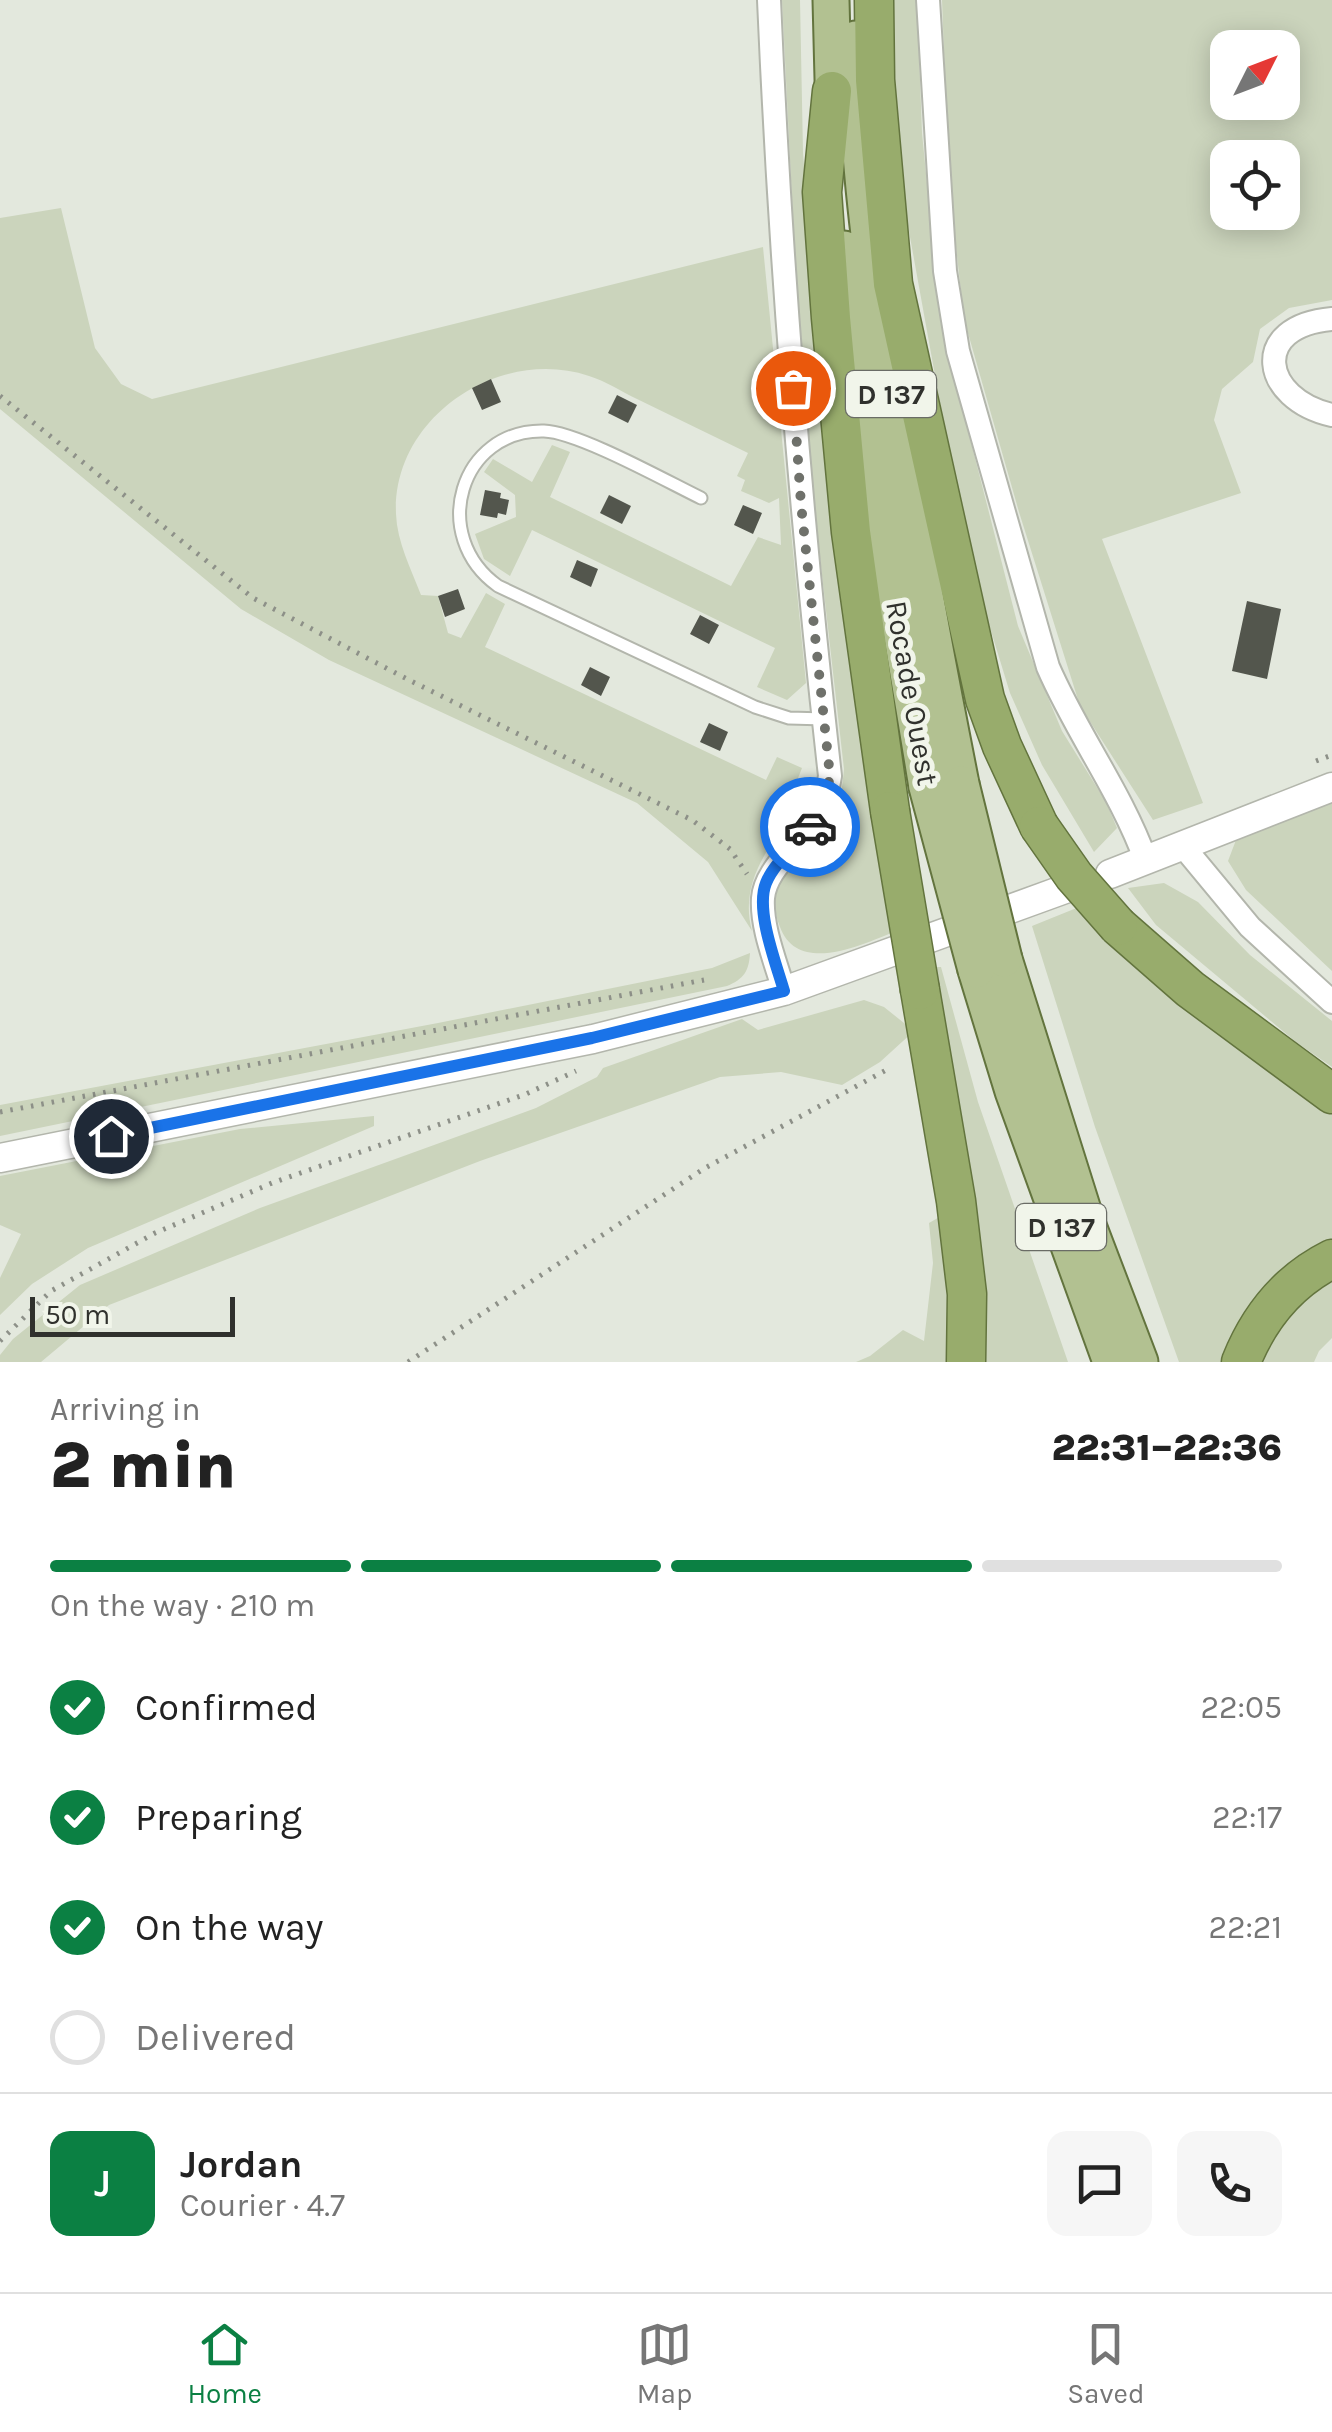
<!DOCTYPE html>
<html lang="en">
<head>
<meta charset="utf-8">
<style>
  body { margin:0; font-family:Karla,sans-serif; background:#f6f6f6; color:#222; height:100vh; display:flex; flex-direction:column; font-size:38px; white-space:nowrap }
  * { box-sizing:border-box; margin:0 }
  p { font-size:32px; color:#767676 }
  .icon { flex:none; width:55px; height:55px; fill:none; stroke:currentColor; stroke-width:2; stroke-linecap:round; stroke-linejoin:round }
  .map { position:relative; height:1362px; overflow:hidden }
  .panel { display:flex; flex-direction:column; background:#fff; flex:1 }
  .panel>* { flex:none }
  .needle { width:65px; rotate:48deg }
  .tools { position:absolute; left:1210px; top:30px; display:grid; gap:20px }
  .tools a { display:grid; place-items:center; width:90px; height:90px; border-radius:20px; background:#fff; box-shadow:0 5px 25px #0003; font-size:50px }
  .scale { position:absolute; left:30px; bottom:25px; width:205px; box-sizing:border-box; padding-left:10px; border:5px solid #30312d; border-top:0; font-size:28px; line-height:35px; white-space:nowrap; color:#30312d; -webkit-text-stroke:8px #f1f5ea; paint-order:stroke }
  .pin { position:absolute; display:grid; place-items:center; width:85px; height:85px; color:#fff; margin:-42px; border:5px solid #fff; border-radius:50%; box-shadow:0 2px 10px #0007 }
  .courier { position:absolute; display:grid; place-items:center; width:100px; height:100px; margin:-50px; border:8px solid #1a73e8; border-radius:50%; background:#fff; color:#222; box-shadow:0 2px 12px #0007 }
  .head em { font-style:normal; font-weight:800 }
  .head div { display:flex; flex-direction:column-reverse }
  .head { display:flex; align-items:center; justify-content:space-between; height:170px; padding:0 50px }
  h1 { font-size:65px; font-weight:800; line-height:75px }
  .bar { display:grid; grid-template-columns:repeat(4,1fr); gap:15px 10px; align-content:center; height:120px; padding:0 50px }
  .bar i { height:12px; border-radius:8px; background:#e0e0e0 }
  .bar .on { background:#0b8043 }
  .bar p { grid-column:span 4 }
  .line { display:flex; align-items:center; gap:25px; padding:0 50px; border-top:2px solid #e0e0e0 }
  .line div { flex:1 }
  .round { display:grid; place-items:center; flex:none; width:105px; height:105px; border-radius:20px; background:#f6f6f6 }
  ol { padding:0 50px; list-style:none }
  li { display:flex; align-items:center; gap:30px; height:110px }
  li p { margin-inline-start:auto }
  li .icon { padding:10px; border-radius:50%; background:#0b8043; color:#fff; stroke-width:4 }
  li:last-child { color:#767676 }
  li i { width:55px; height:55px; border:5px solid #e0e0e0; border-radius:50% }
  .dock { display:flex; justify-content:space-around; align-items:center; height:140px; border-top:2px solid #e0e0e0; background:#fff; font-size:28px; color:#767676 }
  .dock a { display:grid; justify-items:center; gap:5px }
  .dock .on { color:#0b8043 }
  .map>svg:first-child { display:block }
</style>
</head>
<body>
<div class="map">
<svg width="1332" height="1362" viewBox="0 0 1332 1362">
  <rect width="100%" height="100%" fill="#e3e8dd"/>
  <!-- green -->
  <path fill="#cbd4bc" fill-rule="evenodd" d="M782 0H800L803 153 827 435 896 931C864 944 798 976 780 927 774 913 773 896 780 882 794 853 827 831 839 800 842 791 843 779 844 769L802 399Z
    M888 0H917L922 133 941 325 1018 626 1062 731 1106 802 1117 828 1094 852 1042 765 1010 693 987 618 946 436 895 154Z
    M942 0H1332V300L1289 308 1260 329 1253 362 1222 389 1214 420 1241 493 1102 539 1203 803 1153 820 1080 706 1019 512 964 319 949 183ZM1228 48H1282V102H1228ZM1228 158H1282V212H1228Z
    M61 208 95 348 121 384 152 399 763 247 806 683 787 700 757 687 775 648 532 530 510 576 484 559 475 534 516 517 515 495 484 472 493 459 532 482 552 445 570 452 550 497 731 586 758 537 781 545 779 498 769 503 741 491 745 480 737 476 748 453C711 435 674 417 637 399 622 392 606 381 589 376 500 346 392 417 396 514 397 542 411 569 421 595L438 596 448 633 461 638 486 593 505 604 485 647 766 780 777 757 802 768 793 791 800 811C768 843 739 884 752 931L708 862 637 803 329 660 241 609 0 409V218Z
    M1332 801V971L1246 890 1228 861 1236 840Z
    M1164 883 1198 902 1250 955 1332 1021V1067L1296 1042 1156 925 1128 888Z
    M1084 905 1332 1107V1245L1229 1362H1179L1095 1127 1032 926Z
    M750 953C749 971 744 979 727 986L0 1136V1105L438 1023 712 968Z
    M933 967H941L978 1102 1068 1362H976Z
    M864 1000 884 1007 914 1031 880 1062 842 1085 781 1072 720 1077 480 1161 109 1305 41 1362H0V1355L13 1339 80 1285 260 1208 536 1108 597 1077 603 1068 742 1019 758 1030Z
    M374 1116V1126L88 1248 32 1284 0 1315V1278L21 1234 0 1225V1176L240 1129Z
    M943 1215 953 1362H856L870 1356 903 1330 924 1341 933 1263 929 1223Z
    M1332 1282V1338L1319 1351 1314 1362H1262C1281 1323 1293 1304 1332 1282Z"/>
  <!-- building -->
  <path fill="#53564d" d="M491 379 501 402 482 410 472 388Z
    M617 395 637 405 628 423 608 413Z
    M485 490 501 493 500 498 509 500 506 515 498 513 497 518 480 515Z
    M609 495 631 506 622 524 600 513Z
    M743 505 762 513 753 534 734 525Z
    M577 560 598 569 591 587 570 577Z
    M458 589 465 609 445 617 438 596Z
    M1247 601 1281 609 1267 679 1232 671Z
    M700 615 719 625 709 644 690 634Z
    M590 667 610 677 601 696 581 685Z
    M709 723 728 732 720 751 700 742Z"/>
  <g fill="none" stroke-linecap="round" stroke-linejoin="round">
    <defs>
      <path id="service" d="M701 498C666 481 578 432 544 431 460 429 428 536 498 586L755 707 789 718 825 719"/>
      <path id="minor" d="M769 0C780 259 801 518 830 776 823 831 766 860 763 898 761 927 776 963 784 991
        M928 0 945 271 958 351 1048 667C1077 734 1121 792 1146 861
        M1332 319C1249 326 1261 399 1332 415
        M1182 845 1250 927 1332 1002"/>
      <path id="tertiary" d="M1110 874 1332 787
        M0 1158 593 1039 784 991 1065 889"/>
      <path id="primary" d="M831 0 834 118
        M856 39C856 140 869 241 883 342 905 490 932 637 961 784
        M844 249 853 343 927 787
        M1004 959 1087 1223 1140 1362
        M976 970 1013 1091 1111 1362"/>
      <path id="trunk" d="M874 0 875 80 893 284 985 699 1002 746 1039 826
        M832 91 822 192 831 318 851 532 890 811
        M1118 926 1190 989 1332 1094
        M920 990 956 1201 967 1294 966 1362
        M1241 1362C1259 1317 1288 1281 1332 1259"/>
    </defs>
    <!-- service casing -->
    <use href="#service" stroke="#b3b6ac" stroke-width="15"/>
    <!-- minor casing -->
    <use href="#minor" stroke="#b3b6ac" stroke-width="26"/>
    <!-- tertiary casing -->
    <use href="#tertiary" stroke="#b3b6ac" stroke-width="31"/>
    <!-- primary casing -->
    <use href="#primary" stroke="#63743e" stroke-width="39"/>
    <!-- trunk casing -->
    <use href="#trunk" stroke="#63743e" stroke-width="41"/>
    <!-- path -->
    <path stroke="#8d9088" stroke-width="5" stroke-dasharray="2.5 8" stroke-linecap="butt" d="M0 396 253 598 409 680 692 820 730 849 747 874
      M1316 761 1332 755
      M0 1112 704 980
      M0 1341 51 1291 155 1233 272 1183 526 1094 576 1071
      M408 1362 705 1168 890 1068"/>
    <!-- service -->
    <use href="#service" stroke="#fff" stroke-width="11"/>
    <!-- minor -->
    <use href="#minor" stroke="#fff" stroke-width="22"/>
    <!-- tertiary -->
    <use href="#tertiary" stroke="#fff" stroke-width="28"/>
    <!-- primary -->
    <use href="#primary" stroke="#b2c191" stroke-width="35"/>
    <!-- trunk -->
    <use href="#trunk" stroke="#98ac6c" stroke-width="38"/>
    <defs>
      <path id="primary-bridge" d="M961 784 1004 959
        M927 787 976 970"/>
      <path id="trunk-bridge" d="M890 811 920 990
        M1039 826 1074 876 1118 926"/>
    </defs>
    <!-- primary-bridge casing -->
    <use href="#primary-bridge" stroke="#63743e" stroke-width="39" stroke-linecap="butt"/>
    <!-- trunk-bridge casing -->
    <use href="#trunk-bridge" stroke="#63743e" stroke-width="41" stroke-linecap="butt"/>
    <!-- primary-bridge -->
    <use href="#primary-bridge" stroke="#b2c191" stroke-width="35"/>
    <!-- trunk-bridge -->
    <use href="#trunk-bridge" stroke="#98ac6c" stroke-width="38"/>
  </g>
  <g fill="none" stroke-linecap="round" stroke-linejoin="round">
    <!-- done -->
    <path stroke="#6f716b" stroke-width="10" stroke-dasharray="0 18" d="M793 388 801 504 830 776 825 802 810 827"/>
    <!-- route -->
    <path stroke="#1a73e8" stroke-width="12" d="M111 1136 592 1038 784 991C776 963 755 910 766 883 774 863 797 844 810 827"/>
  </g>
  <g text-anchor="middle" stroke-width="10" stroke-linejoin="round" paint-order="stroke">
    <!-- shield labels -->
    <g fill="#f1f5ea" stroke="#6a6c66" stroke-width="2.5">
      <rect x="846" y="371" width="90" height="46" rx="8"/>
      <rect x="1016" y="1204" width="90" height="46" rx="8"/>
    </g>
    <g font-size="28" font-weight="bold" fill="#30312d">
      <text x="891" y="404">D 137</text>
      <text x="1061" y="1237">D 137</text>
    </g>
    <!-- street labels -->
    <g font-size="30" fill="#30312d" stroke="#f1f5ea">
      <text transform="translate(912 693) rotate(80)" y="10">Rocade Ouest</text>
    </g>
  </g>
</svg>
<div class="tools">
<a><svg class="needle" viewBox="-14 -14 28 28"><path d="M0-13l5 13h-10z" fill="#e53935"/><path d="M0 13l5-13h-10z" fill="#767676"/></svg></a>
<a><svg class="icon" aria-label="locate" viewBox="0 0 24 24"><circle cx="12" cy="12" r="6"/><path d="M12 2v4M12 18v4M2 12h4M18 12h4"/></svg></a>
</div>
<div class="scale">50 m</div>
<div class="pin" style="left:793px;top:388px;background:#ea580c"><svg class="icon" aria-label="bag" viewBox="0 0 24 24"><path d="M5 8h14l-1 12H6zM9 8a3 3 0 0 1 6 0"/></svg></div>
<div class="pin" style="left:111px;top:1136px;background:#1f2937"><svg class="icon" aria-label="home" viewBox="0 0 24 24"><path d="M3 11l9-7 9 7M6 9v11h12V9"/></svg></div>
<div class="courier" style="left:810px;top:827px"><svg class="icon" aria-label="car" viewBox="0 0 24 24"><path d="M5 17H2v-5l4-1 3-4h7l3 4 3 1v5h-3M9 17h6M6 11h13"/><circle cx="7" cy="17" r="2"/><circle cx="17" cy="17" r="2"/></svg></div>
</div>
<section class="panel">
<div class="head"><div><h1>2 min</h1><p>Arriving in</p></div><em>22:31–22:36</em></div>
<div class="bar"><i class="on"></i><i class="on"></i><i class="on"></i><i></i><p>On the way · 210 m</p></div>
<ol>
<li><svg class="icon" aria-label="check" viewBox="0 0 24 24"><path d="M5 12l5 5 9-10"/></svg>Confirmed<p>22:05</p></li>
<li><svg class="icon" aria-label="check" viewBox="0 0 24 24"><path d="M5 12l5 5 9-10"/></svg>Preparing<p>22:17</p></li>
<li><svg class="icon" aria-label="check" viewBox="0 0 24 24"><path d="M5 12l5 5 9-10"/></svg>On the way<p>22:21</p></li>
<li><i></i>Delivered</li>
</ol>
<div class="line" style="height:180px"><b class="round" style="background:#0b8043;color:#fff">J</b><div><b>Jordan</b><p>Courier · 4.7</p></div><a class="round"><svg class="icon" aria-label="chat" viewBox="0 0 24 24"><path d="M4 5h16v11H9l-5 4z"/></svg></a><a class="round"><svg class="icon" aria-label="phone" viewBox="0 0 24 24"><path d="M5 4h4l2 5-3 2q2 4 5 5l2-3 5 2v4C11 20 4 13 5 4z"/></svg></a></div>
</section>
<nav class="dock">
<a class="on"><svg class="icon" aria-label="home" viewBox="0 0 24 24"><path d="M3 11l9-7 9 7M6 9v11h12V9"/></svg>Home</a>
<a><svg class="icon" aria-label="map" viewBox="0 0 24 24"><path d="M3 6l6-2 6 2 6-2v14l-6 2-6-2-6 2zM9 4v14M15 6v14"/></svg>Map</a>
<a><svg class="icon" aria-label="saved" viewBox="0 0 24 24"><path d="M7 4h10v16l-5-4-5 4z"/></svg>Saved</a>
</nav>
</body>
</html>
